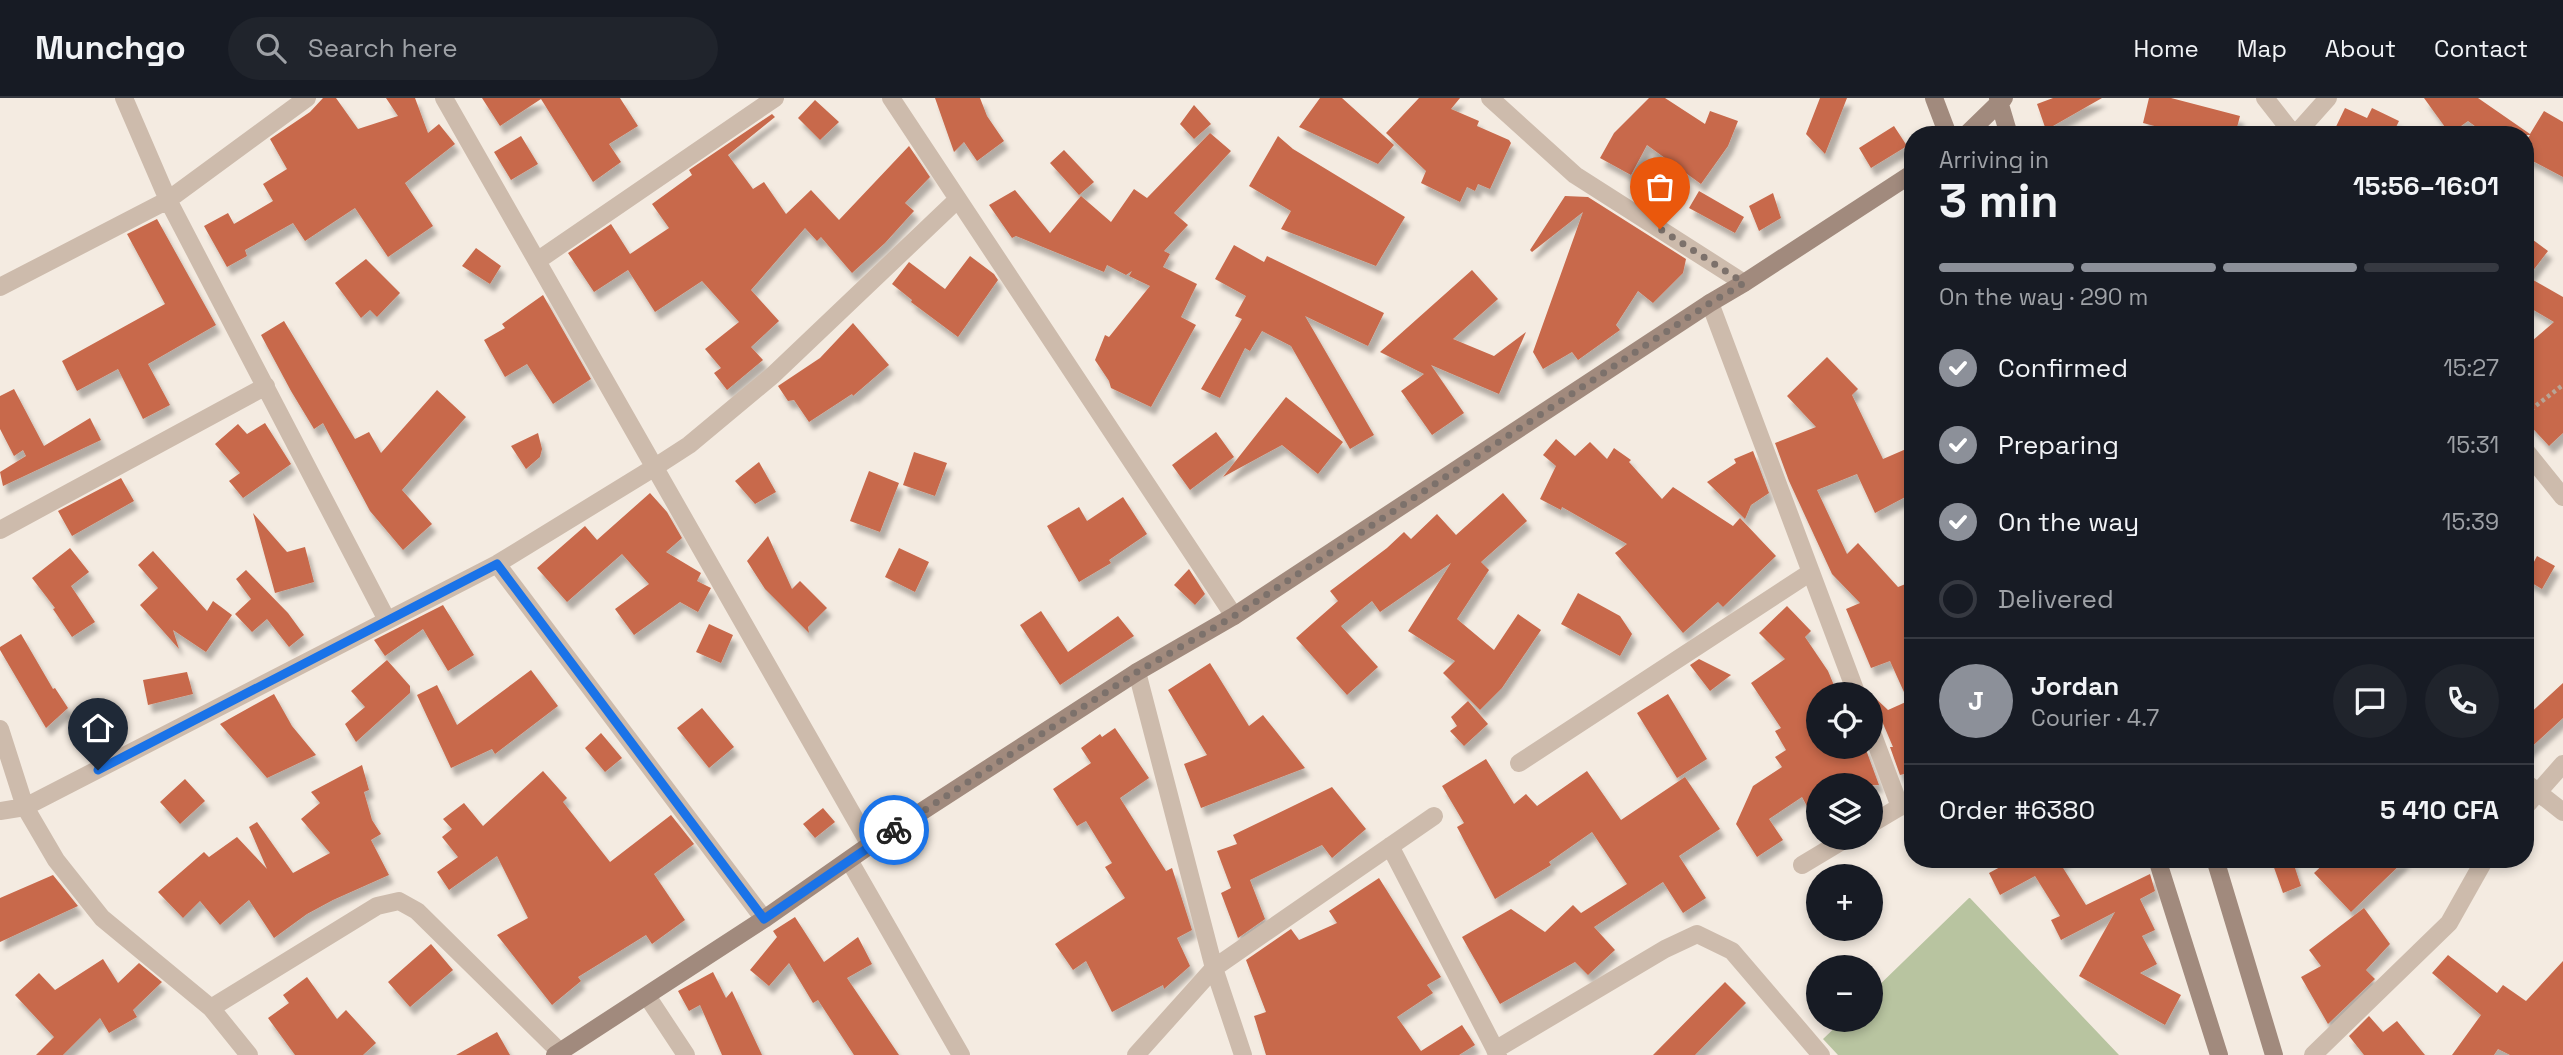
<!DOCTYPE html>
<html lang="en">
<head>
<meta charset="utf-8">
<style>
  body { margin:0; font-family:"Space Grotesk",sans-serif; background:#20242c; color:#f1f3f6; height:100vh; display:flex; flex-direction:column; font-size:26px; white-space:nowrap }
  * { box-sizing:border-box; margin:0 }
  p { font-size:23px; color:#9ea1a6 }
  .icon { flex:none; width:38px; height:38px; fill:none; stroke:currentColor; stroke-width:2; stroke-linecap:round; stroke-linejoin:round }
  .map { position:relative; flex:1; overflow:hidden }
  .details { position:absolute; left:1904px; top:28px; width:630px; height:742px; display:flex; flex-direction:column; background:#171b24; border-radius:28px; box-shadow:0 4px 10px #0003 }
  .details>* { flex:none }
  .controls { position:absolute; left:1806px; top:584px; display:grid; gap:14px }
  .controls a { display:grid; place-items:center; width:77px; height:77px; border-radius:50%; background:#171b24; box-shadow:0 4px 10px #0003; font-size:35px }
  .pin { position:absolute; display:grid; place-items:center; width:60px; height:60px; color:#fff; margin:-72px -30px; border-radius:50% 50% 50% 0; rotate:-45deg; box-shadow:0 0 7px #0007 }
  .pin .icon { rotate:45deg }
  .courier { position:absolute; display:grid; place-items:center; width:70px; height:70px; margin:-35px; border:5px solid #1a73e8; border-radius:50%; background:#fff; color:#222; box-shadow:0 2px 9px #0007 }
  .head em { font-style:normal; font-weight:700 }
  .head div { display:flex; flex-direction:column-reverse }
  .head { display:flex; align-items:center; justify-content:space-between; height:119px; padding:0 35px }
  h1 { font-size:46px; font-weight:700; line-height:52px }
  .bar { display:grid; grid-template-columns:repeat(4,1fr); gap:10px 7px; align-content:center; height:84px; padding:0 35px }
  .bar i { height:9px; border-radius:5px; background:#363941 }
  .bar .selected { background:#8c9099 }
  .bar p { grid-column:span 4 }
  .line { display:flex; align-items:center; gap:18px; padding:0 35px; border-top:2px solid #363941 }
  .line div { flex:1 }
  .round { display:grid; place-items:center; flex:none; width:74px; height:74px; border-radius:37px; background:#20242c }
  ol { padding:0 35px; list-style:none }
  li { display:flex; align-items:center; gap:21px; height:77px }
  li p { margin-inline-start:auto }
  li .icon { padding:7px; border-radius:50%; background:#8c9099; color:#fff; stroke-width:4 }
  li:last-child { color:#9ea1a6 }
  li i { width:38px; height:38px; border:4px solid #363941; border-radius:50% }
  header { display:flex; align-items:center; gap:42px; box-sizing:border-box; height:98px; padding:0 35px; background:#171b24; border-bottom:2px solid #363941 }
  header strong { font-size:33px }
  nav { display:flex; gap:38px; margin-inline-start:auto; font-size:24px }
  .search { width:490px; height:63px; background:#20242c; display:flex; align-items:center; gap:18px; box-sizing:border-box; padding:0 24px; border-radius:38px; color:#9ea1a6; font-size:26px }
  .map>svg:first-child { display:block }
</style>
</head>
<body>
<header>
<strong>Munchgo</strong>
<div class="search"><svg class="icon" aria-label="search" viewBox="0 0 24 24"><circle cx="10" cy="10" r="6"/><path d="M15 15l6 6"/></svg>Search here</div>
<nav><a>Home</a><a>Map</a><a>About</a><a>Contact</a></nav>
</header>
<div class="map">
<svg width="2563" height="957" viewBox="0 0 2563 957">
  <defs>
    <filter id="shadow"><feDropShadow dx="4.5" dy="8" stdDeviation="2" flood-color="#0004"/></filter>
  </defs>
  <rect width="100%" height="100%" fill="#f4ebe1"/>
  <!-- green -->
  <path fill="#b8c4a0" d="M1969 800H1970L2119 957H1838L1823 941 1843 922H1871V895Z"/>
  <!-- building -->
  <path fill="#c8694b" filter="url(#shadow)" d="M323 0H336L358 31 398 18 386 0H415L428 35 439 26 455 46 405 85 433 128 388 159 355 110 305 143 293 125 245 152 247 158 227 169 204 128 228 115 234 126 273 103 263 86 287 71 270 41 310 14Z
    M482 0H620L638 28 609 46 621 64 593 84 541 1 500 28Z
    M935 0H980L987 18 1004 43 977 63 964 44 954 54Z
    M1320 0H1342L1394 47 1378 66 1299 29Z
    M1419 0H1460L1451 11 1479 23 1477 28 1509 42 1511 45 1490 91 1478 86 1475 93 1467 89 1460 104 1421 85 1426 73 1386 35Z
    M1649 0H1665L1705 26 1710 13 1738 23 1728 48 1701 86 1647 47 1631 77 1600 60 1614 35Z
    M1820 0H1847L1825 56 1806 36Z
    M2053 0H2102L2046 32 2037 6Z
    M2149 0H2171L2240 18 2235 37H2189L2143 25Z
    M2424 0H2478L2530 36 2544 13 2563 24V79L2525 59V44L2530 37H2487L2468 23 2450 36Z
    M815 2 839 24 820 42 798 20Z
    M1194 7 1211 26 1194 41 1180 26Z
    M2345 10 2367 20 2372 10 2399 23 2394 33 2403 37H2332Z
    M772 16 775 19 728 57 753 91 764 84 786 116 811 92 839 122 909 48 930 79 905 105 914 113 885 145 852 175 821 139 817 143 805 130 751 192 779 223 751 249 763 262 727 292 714 275 721 270 705 251 739 224 702 183 655 214 628 172 594 194 568 155 611 126 630 156 669 130 652 106 692 77 689 72Z
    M1894 28 1907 48 1871 70 1859 50Z
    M1210 35 1231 53 1174 115 1188 127 1164 153 1170 156 1163 169 1197 186 1181 219 1196 227 1151 309 1111 290 1109 283 1095 262 1105 237 1109 239 1150 188 1129 178 1132 173 1126 177 1107 167 1104 174 1016 138 1012 140 989 107 1015 92 1050 135 1081 98 1111 124 1134 91 1147 100Z
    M521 38 538 66 511 82 494 54Z
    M1278 38 1293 51 1405 119 1376 168 1281 131 1291 113 1249 88Z
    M1064 52 1094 84 1079 97 1050 65Z
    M1699 93 1744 119 1735 135 1689 110Z
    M1773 95 1781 120 1759 133 1749 108Z
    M1565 98 1588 99 1686 161 1683 175 1653 205 1638 193 1616 227 1620 232 1578 262 1572 254 1543 271 1533 254 1583 114 1532 154 1530 152Z
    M157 121 216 227 148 266 170 307 143 321 118 271 77 293 62 263 165 206 127 136Z
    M2525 136 2548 153 2528 179 2563 199V335L2549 348 2525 322V249L2554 224 2525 207Z
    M1234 147 1264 164 1267 158 1384 215 1368 248 1305 218 1374 337 1350 351 1291 248 1262 233 1250 253 1245 250 1220 300 1201 291 1242 221 1235 218 1246 198 1215 181Z
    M476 150 501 168 490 186 462 168Z
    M970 158 994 176 998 182 958 239 911 204 912 202 892 186 909 164 945 191Z
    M366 161 400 195 377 219 370 212 361 220 335 185Z
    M1472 172 1498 201 1453 241 1494 258 1526 234 1499 296 1431 267 1464 315 1432 337 1401 293 1424 276 1380 254Z
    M543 197 591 281 553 306 527 266 505 279 484 242 505 230 502 226Z
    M284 223 355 341 369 334 381 355 437 292 466 319 402 392 432 426 403 452 370 413 323 325 314 331 291 293 261 237Z
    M853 225 889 267 853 298 852 296 809 324 794 302 788 303 778 288 820 260Z
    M1827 259 1858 291 1852 297 1883 361 1913 348V395L1875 415 1857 376 1817 392 1847 456 1858 445 1898 489 1913 483V690H1910L1904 676 1900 677 1890 649H1893L1870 595 1888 612 1908 603 1890 563 1871 570 1846 511 1860 505 1832 476 1789 383 1775 345 1816 329 1787 298Z
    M14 291 44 348 90 320 101 342 3 388 0 374 26 358 23 352 14 358 0 331V298Z
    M1286 299 1343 344 1318 376 1282 347 1223 379Z
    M265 325 291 366 243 400 229 383 240 375 215 346 238 326 247 336Z
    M1216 334 1234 359 1190 392 1172 367Z
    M538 335 542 351 540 359 526 371 511 348Z
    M1556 341 1575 358 1590 344 1607 361 1614 350 1631 362 1629 364 1662 401 1673 389 1733 428 1740 420 1776 458 1723 509 1718 504 1683 535 1615 455 1627 446 1562 409 1561 412 1540 401 1556 368 1543 357Z
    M1753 353 1769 395 1751 407 1745 421 1707 384 1736 365 1734 361Z
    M914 354 947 365 935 398 903 387Z
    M759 364 776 394 755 406 735 383Z
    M869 373 899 385 880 434 850 423Z
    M121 380 134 403 72 438 58 413Z
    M650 395 667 414 682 440 666 454 701 475 697 483 711 490 698 514 680 504 634 537 615 511 649 486 622 456 567 504 537 470 585 428 597 442Z
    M1503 395 1527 423 1481 464 1489 472 1457 521 1494 552 1518 516 1541 532 1502 590 1480 612 1443 575 1455 563 1408 533 1451 465 1380 514 1372 503 1341 528 1378 569 1347 597 1296 540 1338 503 1330 493 1387 450 1404 434 1411 441 1437 416 1456 437Z
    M1123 399 1147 436 1109 462 1111 465 1079 484 1047 428 1079 409 1087 423Z
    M253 415 287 454 305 449 314 484 275 495Z
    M768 438 792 491 800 483 827 510 808 529 809 535 765 491 747 463Z
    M70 450 89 474 71 488 95 524 72 539 53 511 55 510 32 480Z
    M899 450 929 464 915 494 885 479Z
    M153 453 207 513 213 503 232 517 206 554 173 532 179 551 140 507 158 490 138 467Z
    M2537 458 2555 468 2542 491 2525 481Z
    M1189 471 1205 496 1195 507 1174 487Z
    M246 472 288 515 304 537 289 549 267 521 252 534 235 516 251 501 236 481Z
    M1578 495 1620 518 1632 536 1620 558 1561 526Z
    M443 507 474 557 448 573 423 531 385 558 374 542Z
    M1787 508 1811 533 1805 539 1828 573 1838 597H1818V649H1865L1879 687 1818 688V728L1802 699 1769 721 1783 742 1757 759 1736 726 1753 688 1782 669 1775 659 1786 652 1775 633 1781 630 1751 585 1785 561 1759 535Z
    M1041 513 1068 554 1118 518 1134 538 1060 587 1020 527Z
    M709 526 733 537 721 565 696 554Z
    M21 536 53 591 55 590 68 610 46 630 0 552V549Z
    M1699 561 1731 577 1710 593 1690 567Z
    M387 562 410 588V595L356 644 345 626 365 609 351 593Z
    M1210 565 1249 628 1263 617 1305 670 1201 710 1184 666 1207 657 1168 592Z
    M531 572 558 608 495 656 492 651 451 670 417 597 437 587 457 627Z
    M187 574 193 596 148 607 143 582Z
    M2563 585V620L2525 655V620Z
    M274 596 292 628 316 657 267 680 220 626Z
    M1668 596 1707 661 1677 680 1637 615Z
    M1468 603 1488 626 1464 648 1450 633 1457 628 1451 619Z
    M702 610 734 649 709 670 677 630Z
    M1115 630 1149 680 1120 700 1166 773 1172 770 1192 832 1177 840 1190 868 1164 891 1163 887 1112 914 1086 863 1073 872 1055 846 1125 800 1105 769 1112 765 1086 723 1077 728 1053 691 1091 665 1081 650 1100 636 1102 639Z
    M601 635 622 660 605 674 585 650Z
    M1486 661 1514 706 1526 696 1537 708 1587 673 1621 722 1685 679 1720 731 1679 758 1706 800 1683 815 1663 784 1594 829 1615 852 1588 877 1575 864 1500 906 1462 839 1511 811 1545 834 1573 807 1581 815 1627 786 1592 734 1549 764 1551 767 1495 801 1457 729 1464 725 1442 688Z
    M362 667 369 692 364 694 372 722 381 736 371 742 389 777 333 802 307 816 274 840 249 802 220 827 200 803 183 820 158 794 204 754 209 759 237 739 267 771 249 729 257 724 293 775 330 755 301 721 320 705 311 694Z
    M543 673 567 700 563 704 610 764 671 717 694 746 654 776 685 822 652 846 646 837 578 879 581 883 552 907 497 837 528 820 497 758 449 792 437 774 458 759 442 739 452 731 443 721 464 705 483 728Z
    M185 681 205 703 180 726 160 704Z
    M1332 689 1366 731 1332 760 1322 747 1250 782 1265 821 1238 840 1221 795 1231 790 1217 753 1237 746 1233 737Z
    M823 710 835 724 815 740 803 726Z
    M2015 761H2068L2060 765 2086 807 2150 776 2155 793 2140 801 2155 832 2142 838 2157 866 2140 875 2181 897 2165 927 2079 878 2115 814 2061 842 2051 822 2060 818 2035 778 2000 797 1989 775Z
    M2271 761H2292L2301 788 2283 795Z
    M2329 761H2406L2351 814 2314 775Z
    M53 777 78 808 0 844V800Z
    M1379 780 1441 879 1427 887 1433 895 1397 919 1421 953 1462 927 1475 947 1459 957H1266L1254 918 1266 914 1246 862 1291 831 1299 842 1337 825 1329 813Z
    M2364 810 2390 846 2366 872 2375 881 2328 926 2301 879 2321 868 2309 852Z
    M795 819 824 864 858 839 872 866 847 880 899 957H854L818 902 813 905 789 865 769 888 750 872 777 839 773 833Z
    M431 846 453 872 410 909 388 884Z
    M2448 857 2497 895 2503 887 2526 903 2563 863V957H2510L2498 951 2494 957H2452L2481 917 2432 875Z
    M103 861 118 885 139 865 162 884 133 912 137 919 109 935 100 920 63 957H36L54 939 15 897 39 875 55 892Z
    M713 874 726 900 732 893 762 957H722L700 907 689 913 678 893Z
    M307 879 337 921 346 912 376 945 363 957H295L268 920 289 905 283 897Z
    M1725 884 1746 905 1695 957H1653Z
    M2369 918 2383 934 2397 923 2425 957H2364L2349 938Z
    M497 934 510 957H456Z"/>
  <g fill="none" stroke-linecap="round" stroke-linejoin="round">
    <!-- path -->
    <path stroke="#b9a596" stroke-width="4.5" stroke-dasharray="3.5 3.5" stroke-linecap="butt" d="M2525 316 2563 287"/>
    <!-- street -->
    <path stroke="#cdbbac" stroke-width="18" d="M124 0 168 102 387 522
      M444 0 870 747
      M891 0 1234 518
      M1490 0 1575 77 1744 185
      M2265 0 2294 37
      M2295 37 2328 0
      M537 163 775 0
      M0 189 168 102 307 0
      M1710 205 1857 597
      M2525 352 2563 399
      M0 432 266 288
      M497 466 764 821
      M1137 574 1214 870 1243 957
      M0 631 25 709 56 762 102 820 211 910 249 957
      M1871 632 1900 709
      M1519 665 1811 474
      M2525 684 2563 714
      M2525 709 2563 666
      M0 713 25 709 497 466 655 369 689 347 773 277 958 101
      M1871 726 1913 701
      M1390 748 1498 957
      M849 762 961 957
      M1802 767 1847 740
      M647 898 686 957
      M211 910 377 808 399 803 417 813 560 954
      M1495 952 1665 851 1697 836 1732 853 1821 957
      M1136 957 1214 870 1434 718
      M2313 957 2449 825 2485 761"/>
    <!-- secondary -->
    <path stroke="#a18a7d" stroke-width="18" d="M1934 0 1948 37
      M1998 0 2009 37
      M1966 37 2004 0
      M2157 761 2219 957
      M2215 761 2274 957
      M555 957 764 821 870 747 1137 574 1234 518 1710 205 1744 185 1913 75"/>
  </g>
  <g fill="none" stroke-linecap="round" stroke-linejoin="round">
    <!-- done -->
    <path stroke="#7c716b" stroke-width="7" stroke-dasharray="0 12.6" d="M894 732 1137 574 1234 518 1710 205 1744 185 1660 131"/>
    <!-- route -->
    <path stroke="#1a73e8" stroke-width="9" d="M98 672 497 466 764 821 894 732"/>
  </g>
</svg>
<div class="controls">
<a><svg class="icon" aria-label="locate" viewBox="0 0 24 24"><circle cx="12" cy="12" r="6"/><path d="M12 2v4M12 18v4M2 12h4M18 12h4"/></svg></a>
<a><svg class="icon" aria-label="layers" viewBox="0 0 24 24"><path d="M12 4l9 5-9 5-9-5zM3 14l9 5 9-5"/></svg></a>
<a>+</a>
<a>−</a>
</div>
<div class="pin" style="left:1660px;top:131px;background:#ea580c"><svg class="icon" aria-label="bag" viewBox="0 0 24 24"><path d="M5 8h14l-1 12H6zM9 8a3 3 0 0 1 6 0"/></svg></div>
<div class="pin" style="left:98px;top:672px;background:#1f2937"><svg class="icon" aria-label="home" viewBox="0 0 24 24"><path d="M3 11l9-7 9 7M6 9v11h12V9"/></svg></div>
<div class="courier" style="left:894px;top:732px"><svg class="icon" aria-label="bike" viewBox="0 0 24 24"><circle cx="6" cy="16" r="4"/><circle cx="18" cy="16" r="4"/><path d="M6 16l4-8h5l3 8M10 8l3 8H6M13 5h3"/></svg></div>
<section class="details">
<div class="head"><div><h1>3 min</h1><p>Arriving in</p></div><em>15:56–16:01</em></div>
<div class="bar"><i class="selected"></i><i class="selected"></i><i class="selected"></i><i></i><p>On the way · 290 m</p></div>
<ol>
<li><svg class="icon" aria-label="check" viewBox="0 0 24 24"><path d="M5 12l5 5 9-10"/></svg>Confirmed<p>15:27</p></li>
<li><svg class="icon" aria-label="check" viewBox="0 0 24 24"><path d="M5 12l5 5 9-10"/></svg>Preparing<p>15:31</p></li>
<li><svg class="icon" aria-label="check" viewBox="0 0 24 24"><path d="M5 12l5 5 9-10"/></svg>On the way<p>15:39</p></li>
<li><i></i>Delivered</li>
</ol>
<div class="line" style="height:126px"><b class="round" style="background:#8c9099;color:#fff">J</b><div><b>Jordan</b><p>Courier · 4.7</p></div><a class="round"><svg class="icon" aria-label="chat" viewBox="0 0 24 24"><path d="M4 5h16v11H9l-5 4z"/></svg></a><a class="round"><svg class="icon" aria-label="phone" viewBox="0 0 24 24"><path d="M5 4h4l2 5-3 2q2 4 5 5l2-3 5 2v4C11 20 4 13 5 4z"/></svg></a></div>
<div class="line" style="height:91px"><div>Order #6380</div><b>5 410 CFA</b></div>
</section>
</div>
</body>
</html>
